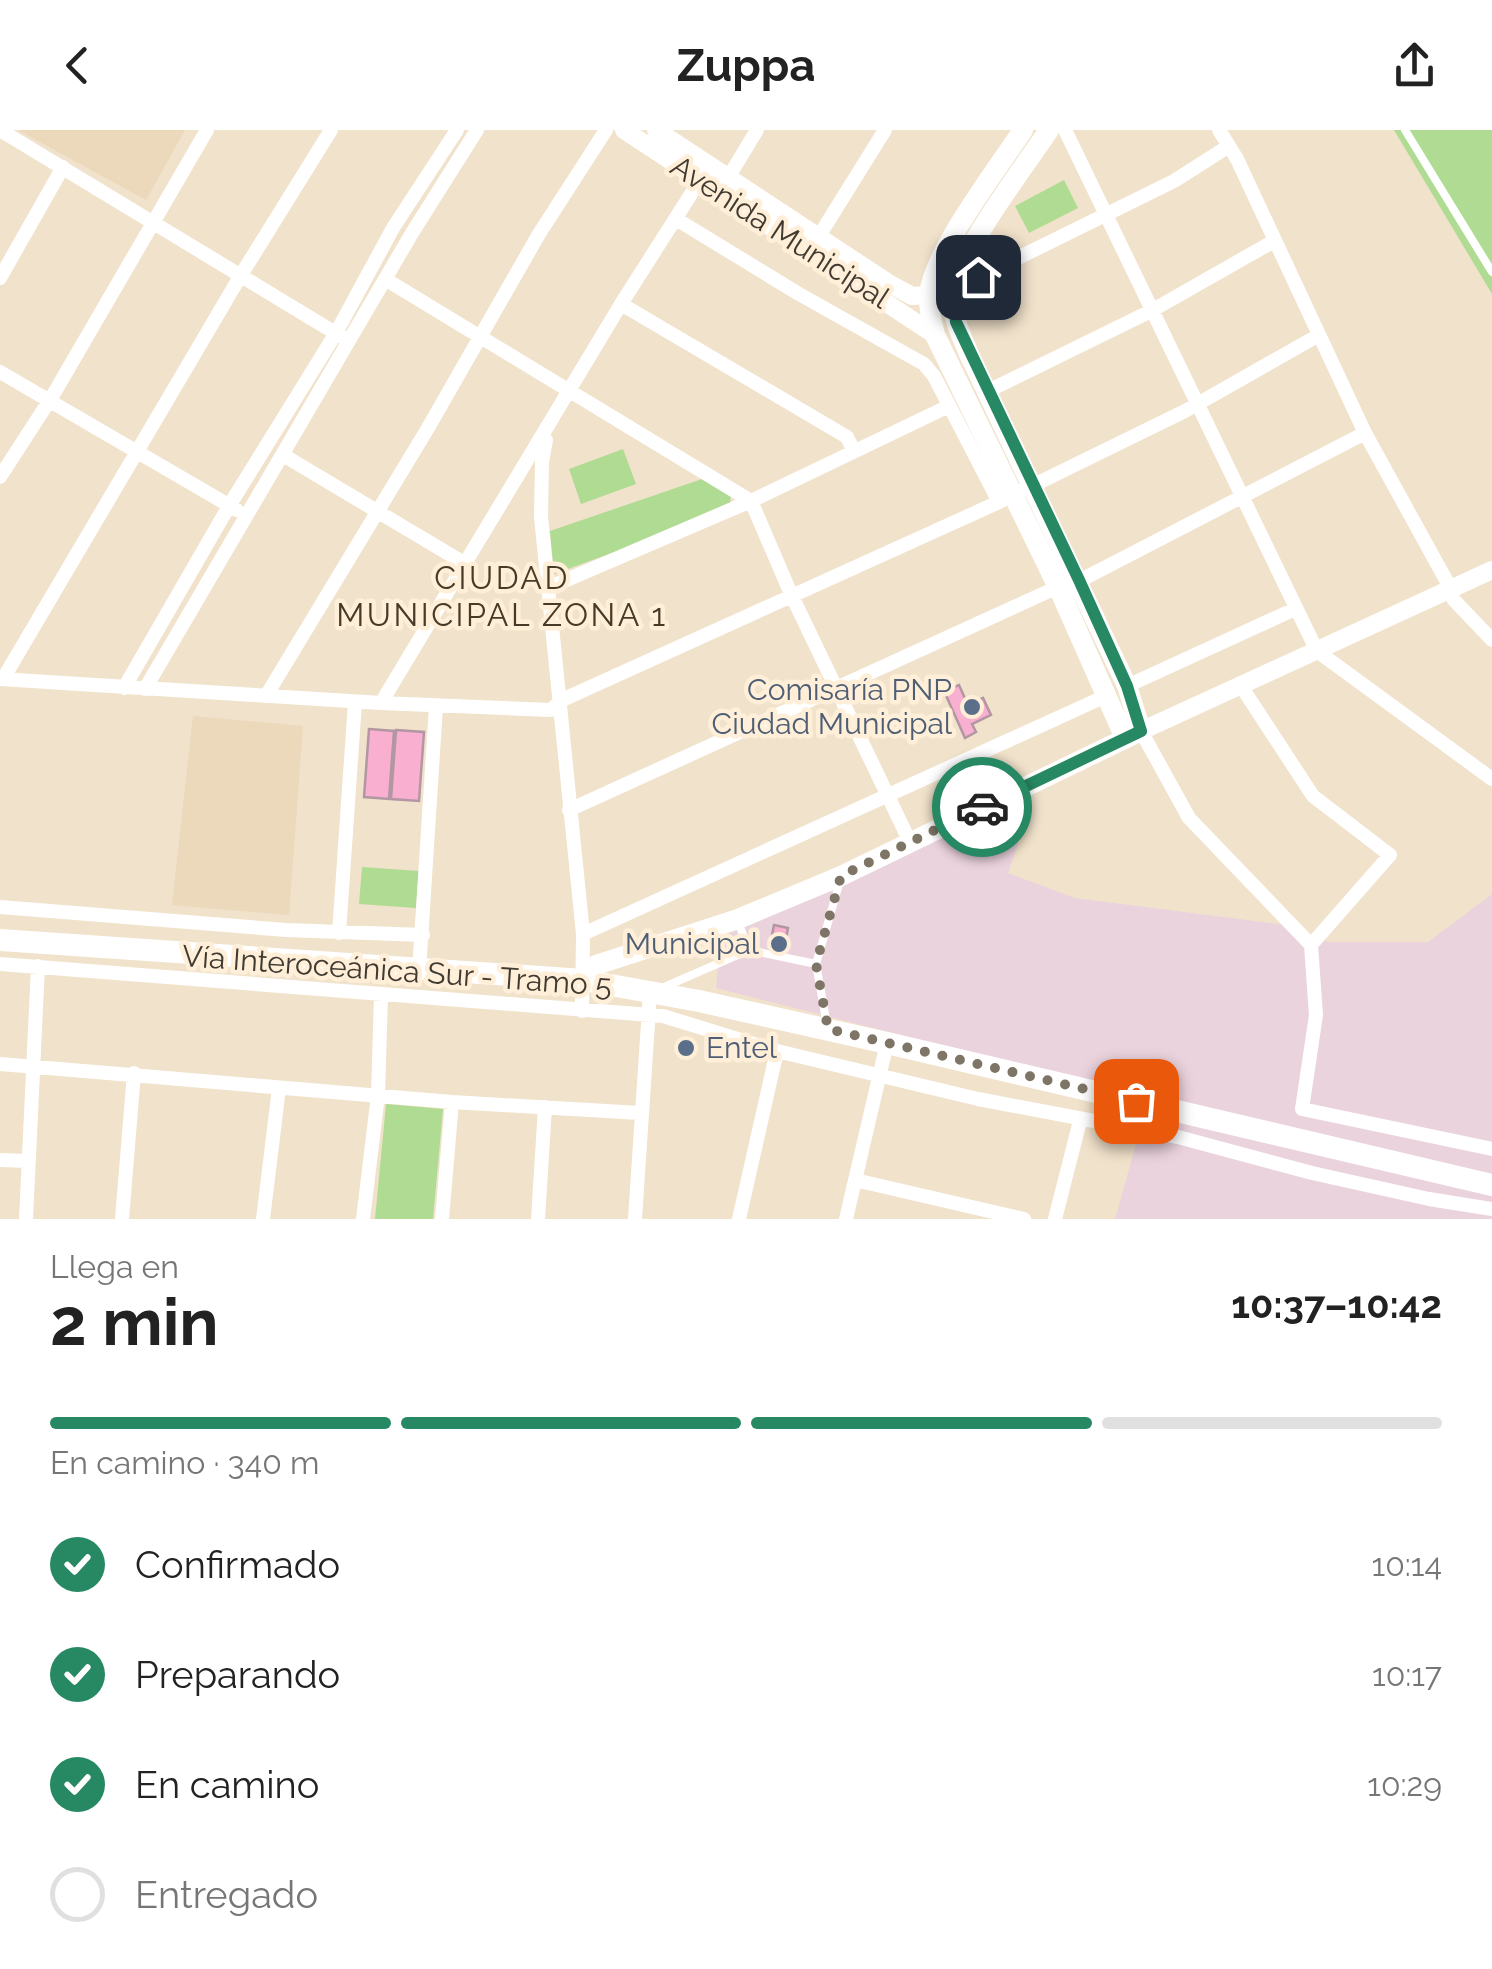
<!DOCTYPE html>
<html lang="es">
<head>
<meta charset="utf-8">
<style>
  body { margin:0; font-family:Raleway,sans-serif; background:#f2f2f2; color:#222; height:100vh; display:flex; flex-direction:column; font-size:38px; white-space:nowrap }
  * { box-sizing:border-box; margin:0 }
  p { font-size:32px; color:#767676 }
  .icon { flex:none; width:55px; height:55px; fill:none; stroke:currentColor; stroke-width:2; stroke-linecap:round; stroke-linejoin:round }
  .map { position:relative; height:1089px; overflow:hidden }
  .side { display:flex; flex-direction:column; background:#fff; flex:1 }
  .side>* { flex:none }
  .pin { position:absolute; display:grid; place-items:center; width:85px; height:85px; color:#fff; margin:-42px; border-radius:20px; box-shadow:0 5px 15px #0006 }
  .courier { position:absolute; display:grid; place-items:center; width:100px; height:100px; margin:-50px; border:8px solid #268963; border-radius:50%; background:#fff; color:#222; box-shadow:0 2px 12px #0007 }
  .summary em { font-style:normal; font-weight:700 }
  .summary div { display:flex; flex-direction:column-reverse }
  .summary { display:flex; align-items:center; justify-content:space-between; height:170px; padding:0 50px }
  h1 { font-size:65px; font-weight:700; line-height:75px }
  .bar { display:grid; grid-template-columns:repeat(4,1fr); gap:15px 10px; align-content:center; height:120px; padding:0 50px }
  .bar i { height:12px; border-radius:8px; background:#e0e0e0 }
  .bar .active { background:#268963 }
  .bar p { grid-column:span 4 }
  ol { padding:0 50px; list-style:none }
  li { display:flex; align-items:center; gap:30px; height:110px }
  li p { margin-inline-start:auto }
  li .icon { padding:10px; border-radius:50%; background:#268963; color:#fff; stroke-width:4 }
  li:last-child { color:#767676 }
  li i { width:55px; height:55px; border:5px solid #e0e0e0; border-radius:50% }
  header { display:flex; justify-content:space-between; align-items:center; height:130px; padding:0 50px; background:#fff; font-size:45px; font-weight:700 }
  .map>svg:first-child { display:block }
</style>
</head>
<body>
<header><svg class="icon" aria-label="back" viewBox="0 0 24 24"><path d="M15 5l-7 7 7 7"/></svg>Zuppa<svg class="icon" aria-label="share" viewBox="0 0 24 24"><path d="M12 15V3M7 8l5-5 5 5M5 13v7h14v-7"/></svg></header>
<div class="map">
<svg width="1492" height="1089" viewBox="0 0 1492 1089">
  <rect width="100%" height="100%" fill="#f1e2cb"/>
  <!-- commercial -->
  <path fill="#ebd3dd" d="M1002 678 1018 714 1008 743 1075 768 1286 795 1329 812H1428L1492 764V1089H1115L1149 968 716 858 721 807 864 745Z"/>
  <!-- built -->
  <path fill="#ecd8bb" d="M18 0H185L146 70Z
    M193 586 303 596 289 785 172 775Z"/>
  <!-- green -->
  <path fill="#afdb92" d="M1394 0H1492V164Z
    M1064 50 1078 78 1029 103 1015 76Z
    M623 319 636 354 581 374 569 339Z
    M702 349 731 365 730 373 620 420 554 444 550 401Z
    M362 737 419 741 416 778 359 774Z
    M386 974 443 979 433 1089H375Z"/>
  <!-- building -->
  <path fill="#f9afd0" stroke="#b297a3" stroke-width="2.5" d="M959 555 968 575 983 568 991 585 972 594 976 602 965 608 944 561Z
    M369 599 394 601 389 669 364 667Z
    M396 600 424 602 419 671 391 669Z
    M774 795 788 798 782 829 768 826Z"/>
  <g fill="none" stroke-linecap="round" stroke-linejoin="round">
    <!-- service -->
    <path stroke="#fff" stroke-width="8" d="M1405 0 1492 142
      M738 792 749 820
      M816 834 840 751
      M662 858 749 820 816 834 827 895"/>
    <!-- minor -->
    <path stroke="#fff" stroke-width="14" d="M0 0 342 207
      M1065 0 1317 521 1492 649
      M1219 0 1237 29 1365 303 1451 459 1453 469 1492 510
      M676 89 799 164 924 234 934 246 999 372
      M814 114 885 0
      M0 148 63 37
      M385 149 751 371 791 464 910 712
      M953 160 1174 51 1229 16
      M621 174 847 307 854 321
      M0 242 237 380
      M988 261 1151 181 1274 111
      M546 310 542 332 541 387 583 804 582 881
      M283 325 464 433
      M0 347 53 265 207 0
      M1079 451 1365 303
      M550 457 751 371 949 276
      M0 549 381 573 551 580 562 570 999 372 1185 281 1319 205
      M3 549 241 145 331 0
      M1127 556 1295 479
      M1241 556 1313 666 1390 725 1311 815
      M124 558 229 376 336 203 393 98 457 0
      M145 559 412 103 477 0
      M266 566 428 298 539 104 606 0
      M381 573 621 174 700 50 728 48 757 0
      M1141 601 1189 688 1311 815 1316 885 1302 979 1492 1019
      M569 680 1058 457
      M0 777 286 800 423 805
      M339 803 355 572
      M583 804 1106 566
      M0 834 663 886 777 921 978 969 1178 1007 1312 1043 1429 1069 1492 1079
      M419 841 436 576
      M0 934 452 972 640 983
      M0 1030 28 1031
      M855 1050 1024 1089
      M26 1089 38 836
      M122 1089 134 943
      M263 1089 279 958
      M363 1089 378 965 381 865
      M442 1089 452 972
      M538 1089 545 977
      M635 1089 650 863
      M739 1089 777 921
      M846 1089 887 913
      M1055 1089 1080 991"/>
    <!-- tertiary -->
    <path stroke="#fff" stroke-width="18" d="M624 0 935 205
      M656 0 890 154 912 166 929 165
      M1141 601 1492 440"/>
    <!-- secondary -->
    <path stroke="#fff" stroke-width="20" d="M1023 0C998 38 933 122 929 165 928 178 932 192 935 205L1058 457 1125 608
      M583 850 596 835 738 789 841 746 1141 601 1127 556 969 224C961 205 951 185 953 164 956 125 1025 36 1049 0"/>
    <!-- trunk -->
    <path stroke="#fff" stroke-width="22" d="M0 810 583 850 699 871 887 913 1492 1055"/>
  </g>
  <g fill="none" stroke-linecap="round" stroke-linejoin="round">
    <!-- done -->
    <path stroke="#7e7567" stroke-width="10" stroke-dasharray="0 18" d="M982 677 841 746 816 834 828 899 1136 971"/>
    <!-- route -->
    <path stroke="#268963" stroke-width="12" d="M978 147 953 160 956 192 1079 450 1127 556 1141 601 982 677"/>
  </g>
  <!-- markers -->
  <g fill="#5c6f8a" stroke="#ffefd8" stroke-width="4">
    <circle cx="972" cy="577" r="10"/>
    <circle cx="779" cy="814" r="10"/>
    <circle cx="686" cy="918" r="10"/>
  </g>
  <g text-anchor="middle" stroke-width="9" stroke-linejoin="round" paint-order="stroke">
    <!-- street labels -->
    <g font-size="30" fill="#403a31" stroke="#ffefd8">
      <text transform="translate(780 102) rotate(33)" y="10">Avenida Municipal</text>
      <text transform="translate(397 841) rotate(4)" y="10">Vía Interoceánica Sur - Tramo 5</text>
    </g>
    <!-- service labels -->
    <g font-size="30" fill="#4e5e75" stroke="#ffefd8" text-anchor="end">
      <text x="952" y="570">Comisaría PNP<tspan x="952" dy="34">Ciudad Municipal</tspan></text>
      <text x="759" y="824">Municipal</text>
      <text x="706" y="928" text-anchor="start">Entel</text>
    </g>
    <!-- neighbourhood labels -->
    <g font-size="32" letter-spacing="2.5" fill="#473b28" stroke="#ffefd8">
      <text x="502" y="459">CIUDAD<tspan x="502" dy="37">MUNICIPAL ZONA 1</tspan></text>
    </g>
  </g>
</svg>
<div class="pin" style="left:1136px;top:971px;background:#ea580c"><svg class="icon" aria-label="bag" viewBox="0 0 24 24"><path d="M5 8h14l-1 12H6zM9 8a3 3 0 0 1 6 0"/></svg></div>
<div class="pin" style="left:978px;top:147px;background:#1f2937"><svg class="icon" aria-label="home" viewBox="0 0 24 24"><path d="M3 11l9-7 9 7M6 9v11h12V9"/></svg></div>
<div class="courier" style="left:982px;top:677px"><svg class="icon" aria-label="car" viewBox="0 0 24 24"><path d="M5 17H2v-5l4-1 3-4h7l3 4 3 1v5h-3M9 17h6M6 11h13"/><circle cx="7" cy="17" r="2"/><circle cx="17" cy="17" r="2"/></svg></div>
</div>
<section class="side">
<div class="summary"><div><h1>2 min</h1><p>Llega en</p></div><em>10:37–10:42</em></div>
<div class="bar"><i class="active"></i><i class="active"></i><i class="active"></i><i></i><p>En camino · 340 m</p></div>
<ol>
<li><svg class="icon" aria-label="check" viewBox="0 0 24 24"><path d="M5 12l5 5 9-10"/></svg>Confirmado<p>10:14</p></li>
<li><svg class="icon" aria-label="check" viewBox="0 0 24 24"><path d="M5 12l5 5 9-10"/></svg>Preparando<p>10:17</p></li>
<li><svg class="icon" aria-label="check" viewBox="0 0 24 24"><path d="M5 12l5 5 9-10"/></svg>En camino<p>10:29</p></li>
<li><i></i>Entregado</li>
</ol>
</section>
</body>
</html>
